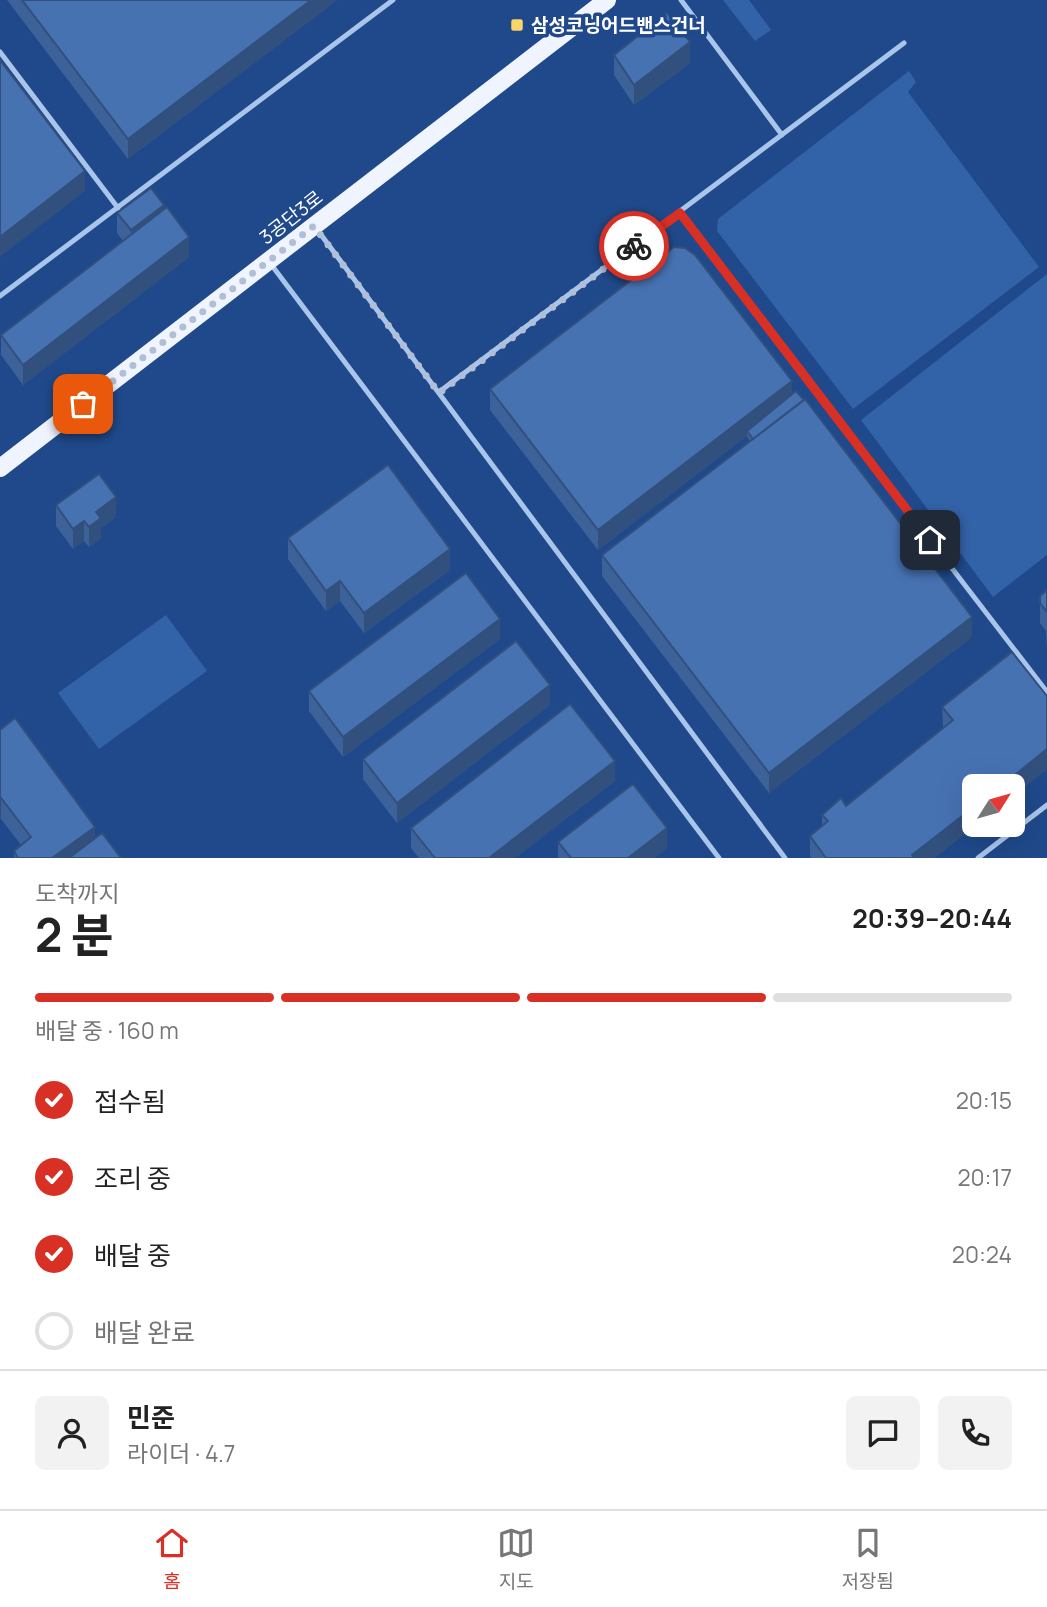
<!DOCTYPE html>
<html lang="ko">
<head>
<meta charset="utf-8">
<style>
  body { margin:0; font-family:Manrope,"Noto Sans KR",sans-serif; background:#f2f2f2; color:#222; height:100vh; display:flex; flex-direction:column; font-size:26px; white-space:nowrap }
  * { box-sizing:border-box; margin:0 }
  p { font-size:23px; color:#767676 }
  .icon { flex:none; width:38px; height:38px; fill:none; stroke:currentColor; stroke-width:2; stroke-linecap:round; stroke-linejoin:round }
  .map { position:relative; height:858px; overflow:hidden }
  .details { display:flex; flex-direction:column; background:#fff; flex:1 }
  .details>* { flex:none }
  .needle { width:46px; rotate:53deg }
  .controls { position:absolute; left:962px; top:774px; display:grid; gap:14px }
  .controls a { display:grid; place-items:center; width:63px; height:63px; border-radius:10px; background:#fff; box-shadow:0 7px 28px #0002; font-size:35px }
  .pin { position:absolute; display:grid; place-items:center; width:60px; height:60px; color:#fff; margin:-30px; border-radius:14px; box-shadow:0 4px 10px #0006 }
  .courier { position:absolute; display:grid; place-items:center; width:70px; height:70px; margin:-35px; border:5px solid #d93025; border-radius:50%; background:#fff; color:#222; box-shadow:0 2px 9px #0007 }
  .overview em { font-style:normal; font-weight:700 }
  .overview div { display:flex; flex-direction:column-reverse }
  .overview { display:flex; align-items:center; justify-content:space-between; height:119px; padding:0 35px }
  h1 { font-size:46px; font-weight:700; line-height:52px }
  .bar { display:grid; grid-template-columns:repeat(4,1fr); gap:10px 7px; align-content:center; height:84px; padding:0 35px }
  .bar i { height:9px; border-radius:5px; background:#e0e0e0 }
  .bar .on { background:#d93025 }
  .bar p { grid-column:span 4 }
  .line { display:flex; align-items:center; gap:18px; padding:0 35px; border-top:2px solid #e0e0e0 }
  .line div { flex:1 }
  .round { display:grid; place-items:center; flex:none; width:74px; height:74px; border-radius:10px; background:#f2f2f2 }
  ol { padding:0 35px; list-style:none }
  li { display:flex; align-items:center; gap:21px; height:77px }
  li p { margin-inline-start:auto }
  li .icon { padding:7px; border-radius:50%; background:#d93025; color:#fff; stroke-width:4 }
  li:last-child { color:#767676 }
  li i { width:38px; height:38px; border:4px solid #e0e0e0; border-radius:50% }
  .tabs { display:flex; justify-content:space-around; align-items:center; height:98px; border-top:2px solid #e0e0e0; background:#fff; font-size:19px; color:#767676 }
  .tabs a { display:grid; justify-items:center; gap:4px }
  .tabs .on { color:#d93025 }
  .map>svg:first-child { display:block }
</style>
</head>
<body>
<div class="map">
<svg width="1047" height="858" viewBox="0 0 1047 858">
  <rect width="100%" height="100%" fill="#1f498a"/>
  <!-- green -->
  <path fill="#3262a7" d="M723 0H749L771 30 755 41Z
    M909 71 916 82 908 92 1039 267 853 409 717 231 718 219Z
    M1047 274V555L993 597 861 420Z
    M166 615 207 671 99 749 58 693Z"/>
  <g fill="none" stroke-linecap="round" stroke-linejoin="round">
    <!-- service -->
    <path stroke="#aac5eb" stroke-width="5" d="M681 0 782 135
      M0 52 118 208
      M679 213 1047 692
      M316 228 785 858
      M270 263 719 858
      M0 296 393 0
      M439 392 904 43
      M978 858 1047 805"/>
    <!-- primary -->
    <path stroke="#eff4fe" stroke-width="18" d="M0 468 607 0"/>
  </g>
  <!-- wall -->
  <path fill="#3d6299" d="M7 0H337L128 159Z
    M614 55 690 63 634 105 614 75Z
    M164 209 189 257 23 385 1 355V335L123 241 117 233V213Z
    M490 389 792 394 972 637 769 793 602 576V555L750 442 747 436 598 550 490 410Z
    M56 505 116 517 101 528V538L89 547 84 541 73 549 56 526Z
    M288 538 450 570 364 633 340 601 326 611 288 559Z
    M1047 590V650L1046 631 1040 623V596Z
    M500 639 343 757 309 711V691Z
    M1047 696V769L1013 796V786L975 824H977L934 858H811L810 856V836L822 826V815L846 806 943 728 942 707Z
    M550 705 397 823 363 779V759Z
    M0 730 95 838 121 858H14V851L21 845 1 819H0Z
    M615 781 515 858H419L411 848V828Z
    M558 842 667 848 655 858H558Z"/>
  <!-- shaded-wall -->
  <path fill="#32507d" d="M311 0H337L128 159V139Z
    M690 42V63L634 105V85Z
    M85 171V191L0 257V237Z
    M164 205V225L131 251V230Z
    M189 237V257L23 385V365Z
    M792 381V401L747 431V436L598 550V530Z
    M116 497V517L101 528V538L89 547V527L96 512Z
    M84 521V541L73 549V529Z
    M450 549V570L364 633V613Z
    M340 581V601L326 611V591Z
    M972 617V637L769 793V773Z
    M500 619V639L343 757V737Z
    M550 685V705L397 823V803Z
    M1047 749V769L1013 796V786H1001Z
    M615 761V781L515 858H489Z
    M1 798V819H0V799Z
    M975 806V824H977L934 858H912V855Z
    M95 827V847L80 858H52Z
    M667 828V848L655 858H628Z"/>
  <!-- building -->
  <path fill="#4772b2" stroke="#32507d" stroke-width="2" d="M22 0H311L128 139Z
    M667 13 690 42 634 85 614 55Z
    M0 60 85 171 0 237Z
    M151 188 164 205 131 230 117 213Z
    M167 207 189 237 23 365 1 335Z
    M674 247 685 248 695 255 792 381 598 530 490 389Z
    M796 391 804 400 753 439 747 431Z
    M805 399 972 617 769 773 602 555Z
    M388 465 450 549 364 613 340 581 326 591 288 538Z
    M99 474 116 497 96 512 101 518 89 527 84 521 73 529 56 505Z
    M466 573 500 619 343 737 309 691Z
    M1047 590V612L1040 603V596Z
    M516 641 550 685 397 803 363 759Z
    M1012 652 1047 696V749L1001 786H975V806L912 855 914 858H826L810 836 828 821 822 815 841 798 846 806 953 720 942 707Z
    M570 704 615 761 489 858H435L411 828Z
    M15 718 95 827 52 858H18L14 851 31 837 1 798 0 799V730Z
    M633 784 667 828 628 858H571L558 842Z
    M102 833 121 858H69Z"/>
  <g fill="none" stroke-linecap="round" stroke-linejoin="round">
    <!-- done -->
    <path stroke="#b1bfd6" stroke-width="7" stroke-dasharray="0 12.6" d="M83 404 314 226 439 393 634 246"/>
    <!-- route -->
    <path stroke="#d93025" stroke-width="9" d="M634 246 680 213 930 540"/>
  </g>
  <!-- markers -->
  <rect fill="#fad66a" stroke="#1f498a" stroke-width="2.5" x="510" y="18" width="14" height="14" rx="3.5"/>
  <g text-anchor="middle" stroke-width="7" stroke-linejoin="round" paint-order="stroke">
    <!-- poi labels -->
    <g font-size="19" font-weight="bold" fill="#fff" stroke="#1f498a" text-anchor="start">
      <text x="531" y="32">삼성코닝어드밴스건너</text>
    </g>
    <!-- street labels -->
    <g font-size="19" fill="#fff" stroke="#1f498a">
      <text transform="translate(291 217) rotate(-38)" y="7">3공단3로</text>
    </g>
  </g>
</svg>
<div class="controls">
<a><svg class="needle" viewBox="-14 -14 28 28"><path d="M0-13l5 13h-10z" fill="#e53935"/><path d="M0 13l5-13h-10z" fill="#767676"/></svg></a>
</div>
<div class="pin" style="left:83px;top:404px;background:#ea580c"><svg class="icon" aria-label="bag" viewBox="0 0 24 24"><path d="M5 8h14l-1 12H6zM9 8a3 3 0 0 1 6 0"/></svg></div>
<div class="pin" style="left:930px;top:540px;background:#1f2937"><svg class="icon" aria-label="home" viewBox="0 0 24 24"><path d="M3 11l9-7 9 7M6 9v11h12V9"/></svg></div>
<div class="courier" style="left:634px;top:246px"><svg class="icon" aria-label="bike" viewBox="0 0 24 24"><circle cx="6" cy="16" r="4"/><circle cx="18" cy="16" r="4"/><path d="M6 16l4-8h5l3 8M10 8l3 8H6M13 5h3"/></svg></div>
</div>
<section class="details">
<div class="overview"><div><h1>2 분</h1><p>도착까지</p></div><em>20:39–20:44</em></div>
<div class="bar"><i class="on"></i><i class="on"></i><i class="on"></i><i></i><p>배달 중 · 160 m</p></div>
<ol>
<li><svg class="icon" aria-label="check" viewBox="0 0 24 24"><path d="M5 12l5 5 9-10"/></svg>접수됨<p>20:15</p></li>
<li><svg class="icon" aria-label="check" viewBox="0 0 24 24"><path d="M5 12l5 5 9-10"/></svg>조리 중<p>20:17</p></li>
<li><svg class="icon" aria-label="check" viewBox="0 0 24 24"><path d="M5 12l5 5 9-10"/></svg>배달 중<p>20:24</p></li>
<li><i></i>배달 완료</li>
</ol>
<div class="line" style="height:126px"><a class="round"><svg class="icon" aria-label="person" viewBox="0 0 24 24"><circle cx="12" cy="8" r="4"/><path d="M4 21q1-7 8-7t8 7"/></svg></a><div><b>민준</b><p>라이더 · 4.7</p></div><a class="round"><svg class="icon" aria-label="chat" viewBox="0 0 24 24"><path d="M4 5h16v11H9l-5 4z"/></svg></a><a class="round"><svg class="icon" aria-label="phone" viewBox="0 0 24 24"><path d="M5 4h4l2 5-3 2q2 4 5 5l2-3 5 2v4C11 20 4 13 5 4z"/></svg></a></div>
</section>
<nav class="tabs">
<a class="on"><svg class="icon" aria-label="home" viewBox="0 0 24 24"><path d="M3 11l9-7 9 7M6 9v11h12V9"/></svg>홈</a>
<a><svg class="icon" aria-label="map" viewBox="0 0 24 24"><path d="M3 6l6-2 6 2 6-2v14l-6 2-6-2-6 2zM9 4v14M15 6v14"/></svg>지도</a>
<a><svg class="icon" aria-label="saved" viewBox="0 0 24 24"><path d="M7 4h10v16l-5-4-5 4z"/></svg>저장됨</a>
</nav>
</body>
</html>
